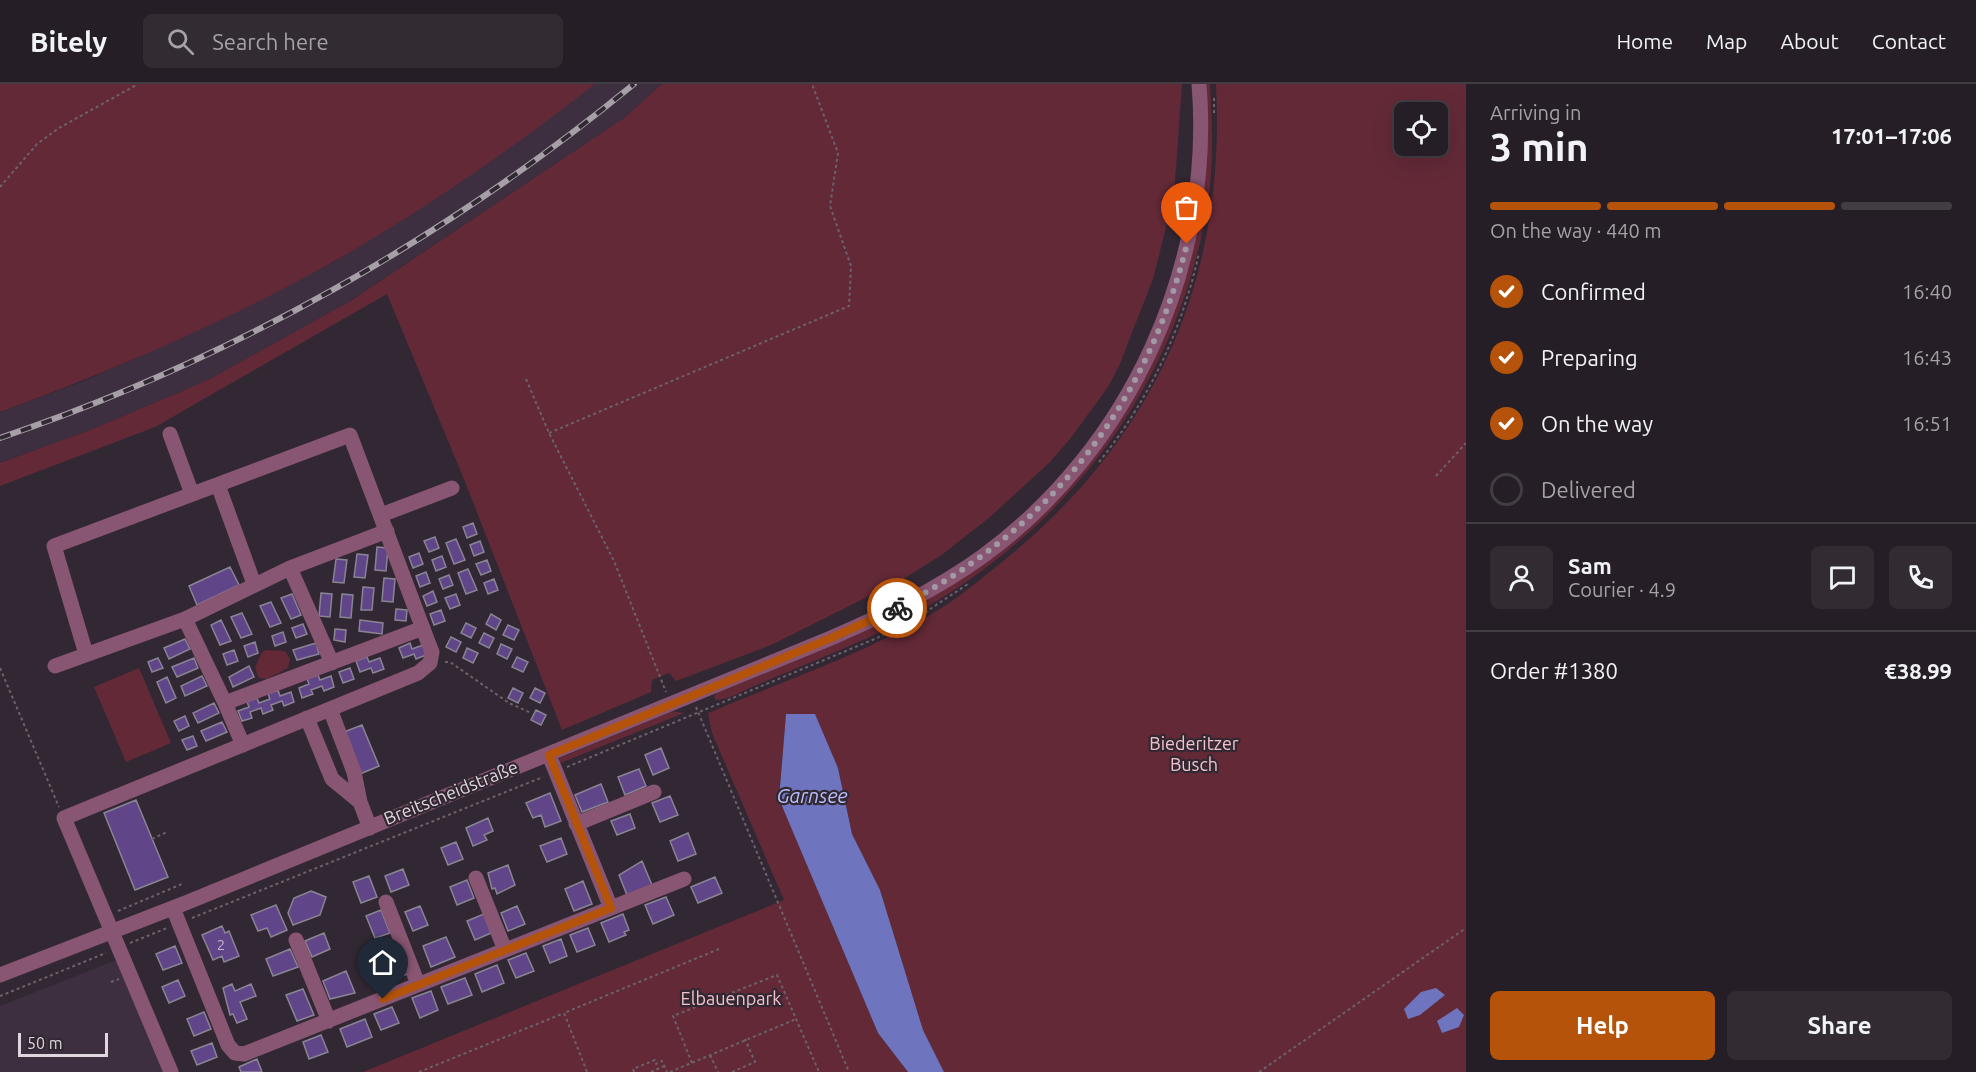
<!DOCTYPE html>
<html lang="en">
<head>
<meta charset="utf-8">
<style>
  body { margin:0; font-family:Ubuntu,sans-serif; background:#322b32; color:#f1f3f6; height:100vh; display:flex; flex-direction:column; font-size:22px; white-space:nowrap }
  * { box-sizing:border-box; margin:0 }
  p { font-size:20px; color:#a4a2a7 }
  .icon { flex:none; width:33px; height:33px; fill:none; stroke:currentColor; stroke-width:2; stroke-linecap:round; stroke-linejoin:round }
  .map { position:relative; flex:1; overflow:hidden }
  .details { display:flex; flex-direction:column; background:#261e26; width:510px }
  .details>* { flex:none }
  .tools { position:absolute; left:1394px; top:18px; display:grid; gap:12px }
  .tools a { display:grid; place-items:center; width:54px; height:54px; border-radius:9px; background:#261e26; box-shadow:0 6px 24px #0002,0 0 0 2px #423c43; font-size:30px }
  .scale { position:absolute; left:18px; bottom:15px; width:90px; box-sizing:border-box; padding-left:6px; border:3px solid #ded7de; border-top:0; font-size:16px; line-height:21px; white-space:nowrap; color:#ded7de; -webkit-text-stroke:4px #322833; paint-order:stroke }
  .pin { position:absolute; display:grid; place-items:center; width:51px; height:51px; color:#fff; margin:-62px -26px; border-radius:50% 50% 50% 0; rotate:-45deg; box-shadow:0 0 6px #0007 }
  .pin .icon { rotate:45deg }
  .courier { position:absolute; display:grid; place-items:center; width:60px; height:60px; margin:-30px; border:4px solid #b45309; border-radius:50%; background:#fff; color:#222; box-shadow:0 2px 8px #0007 }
  .overview em { font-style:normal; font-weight:700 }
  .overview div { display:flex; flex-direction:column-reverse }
  .overview { display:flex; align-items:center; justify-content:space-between; height:102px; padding:0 24px }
  h1 { font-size:39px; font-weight:700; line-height:45px }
  .bar { display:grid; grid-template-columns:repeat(4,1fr); gap:9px 6px; align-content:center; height:72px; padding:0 24px }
  .bar i { height:8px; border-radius:4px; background:#423c43 }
  .bar .active { background:#b45309 }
  .bar p { grid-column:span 4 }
  .line { display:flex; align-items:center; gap:15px; padding:0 24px; border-top:2px solid #423c43 }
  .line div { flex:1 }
  .round { display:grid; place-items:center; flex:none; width:63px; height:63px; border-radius:9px; background:#322b32 }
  ol { padding:0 24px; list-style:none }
  li { display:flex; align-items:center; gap:18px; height:66px }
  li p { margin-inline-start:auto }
  li .icon { padding:6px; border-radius:50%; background:#b45309; color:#fff; stroke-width:4 }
  li:last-child { color:#a4a2a7 }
  li i { width:33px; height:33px; border:3px solid #423c43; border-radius:50% }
  .cta { display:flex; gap:12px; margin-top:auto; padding:12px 24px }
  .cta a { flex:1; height:69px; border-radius:9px; background:#b45309; color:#fff; font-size:24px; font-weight:700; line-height:69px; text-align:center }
  .cta a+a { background:#322b32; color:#f1f3f6 }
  header { display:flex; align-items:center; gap:36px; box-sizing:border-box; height:84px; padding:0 30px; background:#261e26; border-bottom:2px solid #423c43 }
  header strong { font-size:28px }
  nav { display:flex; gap:33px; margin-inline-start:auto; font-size:21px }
  .search { width:420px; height:54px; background:#322b32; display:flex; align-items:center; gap:15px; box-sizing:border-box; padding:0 21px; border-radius:9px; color:#a4a2a7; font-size:22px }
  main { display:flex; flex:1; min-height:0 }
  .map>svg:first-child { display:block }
</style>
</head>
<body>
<header>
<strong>Bitely</strong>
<div class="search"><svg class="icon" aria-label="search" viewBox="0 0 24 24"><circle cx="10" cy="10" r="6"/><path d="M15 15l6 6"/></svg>Search here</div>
<nav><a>Home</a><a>Map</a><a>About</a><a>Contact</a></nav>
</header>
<main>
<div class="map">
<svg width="1466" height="988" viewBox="0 0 1466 988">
  <rect width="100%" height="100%" fill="#322833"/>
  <!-- built -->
  <path fill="#3d2f3f" d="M595 0H662L624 34 350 217 208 296 93 345 0 379V328L84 297 196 247 332 179 449 105Z
    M119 875 165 988H0V922Z"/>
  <!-- green -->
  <path fill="#632937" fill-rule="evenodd" d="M0 0H595C512 65 423 127 331 179 226 238 114 286 0 328Z
    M662 0H1182L1174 111 1153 195 1119 282 1108 303 1070 355 1049 379 990 433 943 470 905 494 771 561 676 597 669 589 652 596 651 608 562 646 466 400 387 210 155 343 0 402V379L93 345 208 296 352 216 624 34Z
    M1205 0H1210C1212 39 1214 79 1208 118 1174 330 1031 490 833 569 807 580 780 591 754 602 742 607 728 616 716 616L714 612 718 608 989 475C1105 387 1180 262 1202 118 1208 79 1206 39 1205 0Z
    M1216 0H1466V988H944L923 946 880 806 852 750 838 684 815 631 786 630 779 715 878 949 908 988H363L784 816 712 649 708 629C786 596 870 568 943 523 966 508 987 490 1008 473 1158 350 1226 193 1216 0ZM1404 28H1437V62H1404Z
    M267 566 285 567 290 575 288 584 267 595 259 594 255 584 262 568Z
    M139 584 171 659 126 678 94 603Z
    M672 627 684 629 558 680 560 674Z"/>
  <!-- water -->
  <path fill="#6e74bd" d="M786 630H815L838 684 852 750 880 806 923 946 944 988H908L878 949 779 715Z
    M1436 904 1445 911 1420 931 1408 935 1404 925 1421 908Z
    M1457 924 1464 931 1459 943 1442 949 1437 937Z"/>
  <!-- building -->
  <path fill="#614589" stroke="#898493" stroke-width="1.5" d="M473 439 477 450 467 454 463 443Z
    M435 453 439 464 429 468 424 457Z
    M456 455 465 476 454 480 446 459Z
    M480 457 484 468 474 472 470 461Z
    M377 463 388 464 386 487 375 486Z
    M419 469 423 480 413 484 409 473Z
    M357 470 368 471 365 494 354 493Z
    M442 472 446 483 436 487 432 476Z
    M336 475 347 476 344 499 333 498Z
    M487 476 491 487 481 491 476 480Z
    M230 483 239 501 197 521 189 502Z
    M468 485 477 506 466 510 458 489Z
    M426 488 430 499 420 503 416 492Z
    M449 491 453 501 443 505 439 495Z
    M384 494 395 495 393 518 382 517Z
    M494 495 498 506 488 510 484 499Z
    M363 503 374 504 372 526H361Z
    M433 507 437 518 427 522 423 512Z
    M321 509 332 510 330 533 319 532Z
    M292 510 301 531 291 535 281 514Z
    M342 510 353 511 351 534 340 533Z
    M456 510 460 521 450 525 445 514Z
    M271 518 281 539 270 543 260 522Z
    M396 525 407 526 406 537 395 536Z
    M441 526 445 537 434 541 430 530Z
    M242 529 252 550 241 554 231 533Z
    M491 530 501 536 496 546 486 540Z
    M221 536 231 557 220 561 211 541Z
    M360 536 383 539 382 550 359 547Z
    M466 539 476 544 471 554 461 549Z
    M303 540 307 550 296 554 292 544Z
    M508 541 519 546 514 556 503 551Z
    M335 545 346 546 345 558 334 556Z
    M283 548 286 558 275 562 272 552Z
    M484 549 494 554 489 564 479 559Z
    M451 553 461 558 456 568 446 563Z
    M185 555 190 565 169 575 164 564Z
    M255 558 258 569 248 573 244 562Z
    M316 559 319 570 297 576 293 566Z
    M410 559 412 565 423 561 426 571 416 575 414 570 403 574 399 564Z
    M501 560 512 565 507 575 497 570Z
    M467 564 478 569 473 579 463 574Z
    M234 566 238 577 227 581 223 570Z
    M367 573 369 578 380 574 384 585 373 589 371 584 360 588 356 577Z
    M517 573 528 578 523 588 512 583Z
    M158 574 163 584 152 588 148 578Z
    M194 574 198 584 177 593 172 583Z
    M249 582 254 593 233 603 229 593Z
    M350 584 354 595 343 599 339 588Z
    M318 591 320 596 331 592 334 603 324 607 322 602 311 606 313 610 302 614 299 604 309 600 307 595Z
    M202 592 207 602 185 612 181 602Z
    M167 593 176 614 166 619 157 598Z
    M513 604 523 609 518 619 508 614Z
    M535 604 545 609 540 619 530 614Z
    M278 606 280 612 291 608 294 618 284 622 282 617 271 621 273 626 263 630 261 624 250 628 252 634 242 637 238 627 249 623 247 618 257 614 259 619 270 615 268 610Z
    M214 619 219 629 198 639 193 629Z
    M536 626 546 631 541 641 531 636Z
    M185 632 189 642 179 647 174 637Z
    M222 638 227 648 206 657 201 647Z
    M362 641 379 682 360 690 344 648Z
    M193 652 197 662 187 666 182 656Z
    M661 664 669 684 653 691 645 671Z
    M639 685 646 702 625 711 618 693Z
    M601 700 608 718 582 728 575 711Z
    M550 709 561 737 545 743 541 731 533 734 526 719Z
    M670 712 678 731 660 738 652 719Z
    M136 716 168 793 135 806 104 729Z
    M630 730 635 744 617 751 611 737Z
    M488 734 493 747 484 751 487 756 473 762 466 744Z
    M688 749 696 770 678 777 670 757Z
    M561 754 567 770 547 778 540 762Z
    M456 758 463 775 448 781 441 764Z
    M642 777 652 801 627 811 619 791Z
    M508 781 515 801 497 810 495 804 492 805 488 789Z
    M403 785 409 801 391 808 385 792Z
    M369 792 377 813 361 819 353 798Z
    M715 793 722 809 698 819 691 803Z
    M467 796 474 814 457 821 450 803Z
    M583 797 592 820 574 827 565 805Z
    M311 807 326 813 320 831 293 841 288 829 294 814Z
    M666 813 674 831 653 840 645 821Z
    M276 821 287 846 271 853 267 844 258 847 251 831Z
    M420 822 428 841 413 847 405 828Z
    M517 822 525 840 508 847 501 829Z
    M381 826 390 849 375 854 366 832Z
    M484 830 491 849 475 856 467 837Z
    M623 830 629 846 624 848 626 851 609 858 601 839Z
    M222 842 225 849 229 847 239 872 224 878 222 872 213 876 202 851Z
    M588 844 595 861 577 868 570 851Z
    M324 849 330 865 312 873 305 857Z
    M446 853 455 873 431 883 423 862Z
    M561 855 567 872 550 879 543 862Z
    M175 862 182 879 163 886 156 870Z
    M290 865 298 883 273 892 266 875Z
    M526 869 534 887 516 894 508 876Z
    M401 874 407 890 391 896 384 881Z
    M497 881 504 899 482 908 475 890Z
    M346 887 355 909 330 915 323 897Z
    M465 894 472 911 448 920 441 903Z
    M178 896 185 912 169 919 162 903Z
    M232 900 235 907 251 900 256 912 240 918 247 935 237 939 233 930 230 931 223 904Z
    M303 905 314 931 297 937 286 911Z
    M431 907 438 926 420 934 412 914Z
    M392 923 399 939 381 946 374 930Z
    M204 928 211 945 194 952 187 935Z
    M365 935 372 953 347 963 340 945Z
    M321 951 328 968 309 975 303 958Z
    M212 959 217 973 197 981 191 967Z
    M257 975 262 988H241L239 983Z"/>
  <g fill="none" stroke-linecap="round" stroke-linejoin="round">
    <!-- path -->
    <path stroke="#6b626c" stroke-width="2" stroke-dasharray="3 3" stroke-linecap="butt" d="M1214 14V32
      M0 103 37 60 59 44 138 0
      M526 295 549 349 614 477 666 608
      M549 349 849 222 851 182 830 122 838 69 812 0
      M1099 378C1149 316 1182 246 1199 169
      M1436 392 1466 359
      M445 578H450L509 619 531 629
      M0 584 59 723
      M696 623 849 988
      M567 683 877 554 927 527 968 500
      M152 755 167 748
      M118 827 182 800
      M192 834 543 693
      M130 859 167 844
      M111 898 119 895
      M0 912 106 869
      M33 953 38 965
      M710 971 718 988
      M692 979 673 932 777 891 819 988
      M419 988 564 929
      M587 988 564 929 719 865
      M634 988 633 985 655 976 656 980 662 977 667 988
      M651 988 664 982
      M670 988 796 935
      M732 988 755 978 745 955
      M1259 988 1466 844"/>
    <!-- minor -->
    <path stroke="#885572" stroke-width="15" d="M170 350 192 410
      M218 401 254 500
      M381 431 452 404
      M290 484 332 579
      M86 570 54 462 350 351 428 558 432 568 430 579 418 589 64 734 171 988
      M55 582 185 535
      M225 619 185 535 290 484 387 447
      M330 625 354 688 360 718 370 744
      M307 634 332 695 360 718
      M243 661 225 619 423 544
      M576 740 654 708
      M476 794 505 866
      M386 818 418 900
      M173 824 228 961 235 969 244 970 611 824 549 671
      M611 824 684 795
      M296 856 329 937
      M0 891 188 818 831 554C884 531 936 506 983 472 1130 365 1214 181 1199 0"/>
    <defs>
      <path id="rail" d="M0 354C231 276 445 155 634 0"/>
    </defs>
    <!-- rail casing -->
    <use href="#rail" stroke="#a79fa7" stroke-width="6"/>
    <!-- rail -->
    <use href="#rail" stroke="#322833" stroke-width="4" stroke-dasharray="11" stroke-linecap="butt"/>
  </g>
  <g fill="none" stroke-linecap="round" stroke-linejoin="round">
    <!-- done -->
    <path stroke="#a29aa2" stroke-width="6" stroke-dasharray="0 10.8" d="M897 524C1048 447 1146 324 1187 160"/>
    <!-- route -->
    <path stroke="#b45309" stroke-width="8" d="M383 915 611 824 549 671 831 554 897 524"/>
  </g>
  <g text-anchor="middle" stroke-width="4.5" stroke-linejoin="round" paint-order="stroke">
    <!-- number labels -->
    <g font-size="15" fill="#bfb2c9">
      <text x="221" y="866">2</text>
    </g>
    <!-- park labels -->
    <g font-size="18" fill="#f2c1c9" stroke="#322833">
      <text x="1194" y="666">Biederitzer<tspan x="1194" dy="21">Busch</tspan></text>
      <text x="731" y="921">Elbauenpark</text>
    </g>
    <!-- street labels -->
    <g font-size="18" fill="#ded7de" stroke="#322833">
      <text transform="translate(451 709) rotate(-22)" y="6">Breitscheidstraße</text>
    </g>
    <!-- water labels -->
    <g font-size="20" font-style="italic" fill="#b8bffb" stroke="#322833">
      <text x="812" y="719">Garnsee</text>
    </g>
  </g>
</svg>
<div class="tools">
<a><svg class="icon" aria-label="locate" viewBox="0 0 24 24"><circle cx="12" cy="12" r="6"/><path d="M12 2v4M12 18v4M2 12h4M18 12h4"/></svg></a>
</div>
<div class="scale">50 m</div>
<div class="pin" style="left:1187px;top:160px;background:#ea580c"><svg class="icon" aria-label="bag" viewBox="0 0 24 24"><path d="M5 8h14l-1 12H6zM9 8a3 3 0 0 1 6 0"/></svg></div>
<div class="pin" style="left:383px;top:915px;background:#1f2937"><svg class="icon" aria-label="home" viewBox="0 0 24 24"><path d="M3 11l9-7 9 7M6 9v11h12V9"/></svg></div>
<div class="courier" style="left:897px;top:524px"><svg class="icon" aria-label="bike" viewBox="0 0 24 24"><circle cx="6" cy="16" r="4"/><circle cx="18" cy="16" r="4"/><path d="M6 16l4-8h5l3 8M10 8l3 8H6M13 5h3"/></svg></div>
</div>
<section class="details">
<div class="overview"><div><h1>3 min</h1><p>Arriving in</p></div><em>17:01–17:06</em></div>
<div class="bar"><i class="active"></i><i class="active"></i><i class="active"></i><i></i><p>On the way · 440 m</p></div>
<ol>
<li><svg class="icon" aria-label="check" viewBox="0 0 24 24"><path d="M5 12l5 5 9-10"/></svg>Confirmed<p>16:40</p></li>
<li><svg class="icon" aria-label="check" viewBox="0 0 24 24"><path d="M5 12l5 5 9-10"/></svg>Preparing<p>16:43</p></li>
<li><svg class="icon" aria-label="check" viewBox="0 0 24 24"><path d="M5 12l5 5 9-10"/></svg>On the way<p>16:51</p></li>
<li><i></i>Delivered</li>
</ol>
<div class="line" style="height:108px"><a class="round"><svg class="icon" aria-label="person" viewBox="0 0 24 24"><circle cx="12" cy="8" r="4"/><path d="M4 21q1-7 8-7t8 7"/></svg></a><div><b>Sam</b><p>Courier · 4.9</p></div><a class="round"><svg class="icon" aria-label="chat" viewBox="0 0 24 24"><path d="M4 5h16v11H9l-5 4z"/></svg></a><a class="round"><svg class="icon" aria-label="phone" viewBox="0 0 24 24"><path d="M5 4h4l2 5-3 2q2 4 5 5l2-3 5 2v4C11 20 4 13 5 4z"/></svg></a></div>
<div class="line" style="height:78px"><div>Order #1380</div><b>€38.99</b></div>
<div class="cta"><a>Help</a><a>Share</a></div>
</section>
</main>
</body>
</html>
